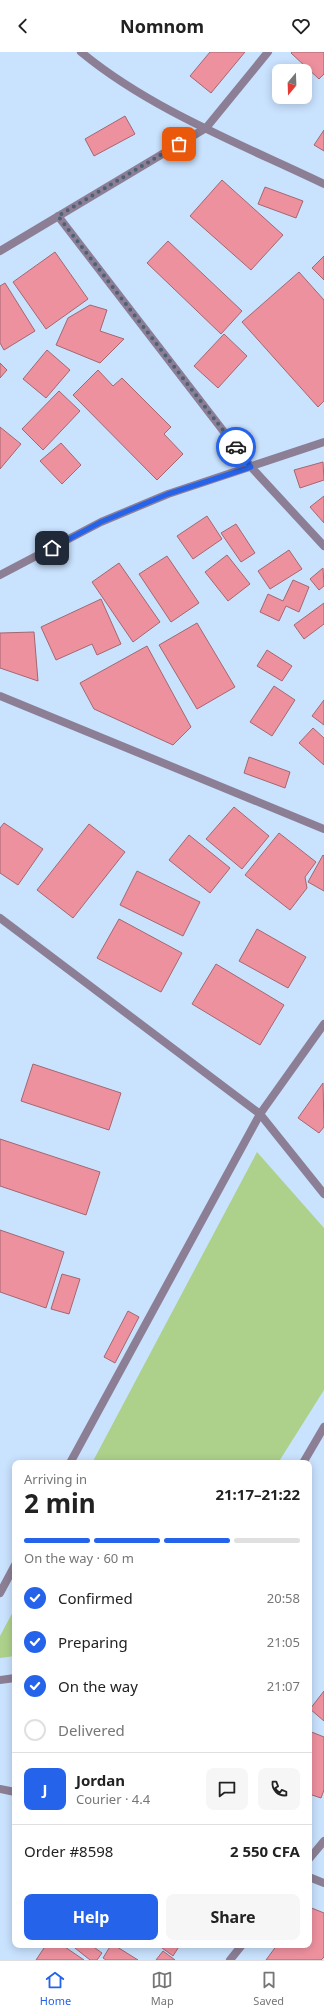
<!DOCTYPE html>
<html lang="en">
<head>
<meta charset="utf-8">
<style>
  body { margin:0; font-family:"Noto Sans",sans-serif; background:#f6f6f6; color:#222; height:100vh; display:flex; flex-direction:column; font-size:15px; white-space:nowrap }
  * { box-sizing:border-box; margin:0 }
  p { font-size:13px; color:#767676 }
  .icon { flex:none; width:22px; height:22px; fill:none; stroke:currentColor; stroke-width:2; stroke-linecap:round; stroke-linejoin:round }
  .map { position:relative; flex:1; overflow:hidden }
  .details { position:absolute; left:12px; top:1408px; width:300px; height:488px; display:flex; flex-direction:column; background:#fff; border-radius:8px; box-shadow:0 2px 10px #0003 }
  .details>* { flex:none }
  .needle { width:26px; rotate:199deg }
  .fabs { position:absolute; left:272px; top:12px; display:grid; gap:8px }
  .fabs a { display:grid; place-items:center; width:40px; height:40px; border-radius:8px; background:#fff; box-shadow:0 2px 10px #0003; font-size:20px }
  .pin { position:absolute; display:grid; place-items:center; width:34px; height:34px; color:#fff; margin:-17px; border-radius:8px; box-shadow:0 2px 6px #0006 }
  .courier { position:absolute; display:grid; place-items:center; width:40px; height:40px; margin:-20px; border:3px solid #2563eb; border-radius:50%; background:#fff; color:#222; box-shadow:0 1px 5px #0007 }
  .head em { font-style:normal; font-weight:700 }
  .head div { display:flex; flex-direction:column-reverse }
  .head { display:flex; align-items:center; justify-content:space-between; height:68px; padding:0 12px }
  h1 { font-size:26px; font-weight:700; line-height:30px }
  .bar { display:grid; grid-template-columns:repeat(4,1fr); gap:6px 4px; align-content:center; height:48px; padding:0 12px }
  .bar i { height:5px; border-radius:3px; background:#e0e0e0 }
  .bar .current { background:#2563eb }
  .bar p { grid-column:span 4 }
  .line { display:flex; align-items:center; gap:10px; padding:0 12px; border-top:1px solid #e0e0e0 }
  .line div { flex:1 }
  .round { display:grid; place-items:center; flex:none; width:42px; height:42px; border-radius:8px; background:#f6f6f6 }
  ol { padding:0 12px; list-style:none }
  li { display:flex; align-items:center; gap:12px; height:44px }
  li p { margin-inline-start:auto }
  li .icon { padding:4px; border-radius:50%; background:#2563eb; color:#fff; stroke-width:4 }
  li:last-child { color:#767676 }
  li i { width:22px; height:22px; border:2px solid #e0e0e0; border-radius:50% }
  .action { display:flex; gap:8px; margin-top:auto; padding:8px 12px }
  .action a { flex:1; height:46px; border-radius:8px; background:#2563eb; color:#fff; font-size:16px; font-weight:700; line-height:46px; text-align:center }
  .action a+a { background:#f6f6f6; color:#222 }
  header { display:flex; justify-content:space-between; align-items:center; height:52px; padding:0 12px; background:#fff; font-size:18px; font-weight:700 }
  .menu { display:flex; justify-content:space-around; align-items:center; height:56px; border-top:1px solid #e0e0e0; background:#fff; font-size:11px; color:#767676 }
  .menu a { display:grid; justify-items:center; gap:2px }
  .menu .current { color:#2563eb }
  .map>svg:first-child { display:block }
</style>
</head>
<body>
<header><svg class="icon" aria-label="back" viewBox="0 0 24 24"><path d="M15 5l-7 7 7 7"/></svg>Nomnom<svg class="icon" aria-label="heart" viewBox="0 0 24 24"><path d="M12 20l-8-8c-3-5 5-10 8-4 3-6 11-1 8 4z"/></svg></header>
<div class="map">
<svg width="324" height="1908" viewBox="0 0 324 1908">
  <rect width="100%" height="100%" fill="#c9e2fe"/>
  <!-- green -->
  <path fill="#add18b" d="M257 1100 324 1176V1338L278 1411H92Z
    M15 1556V1604L0 1606V1584Z"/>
  <!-- building -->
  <path fill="#ee919f" stroke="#a46770" d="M210 0H245L211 41 190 24Z
    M292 0H324V22L319 27 291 1Z
    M125 64 135 82 94 104 85 87Z
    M324 78V99L314 93Z
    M222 128 283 183 251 218 190 164Z
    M265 135 303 149 296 166 258 152Z
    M168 189 242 259 221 282 147 211Z
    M55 200 88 247 46 277 13 230Z
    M324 204V228L312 216Z
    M299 220 324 248V349L318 355 242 270Z
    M5 231 35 279 4 298 0 291V234Z
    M90 253 107 258 100 279 124 287 100 311 56 293 68 266Z
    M224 282 247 304 218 336 194 314Z
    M47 298 70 318 46 346 23 327Z
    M0 311 7 318 0 326Z
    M98 318 113 334 122 326 171 375 164 382 183 402 157 428 73 343Z
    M59 339 80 359 43 398 22 377Z
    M0 375 21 392 0 417Z
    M61 391 81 413 62 432 40 409Z
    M323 410 324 428 300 436 294 418Z
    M324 444V471L310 455Z
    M207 464 222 487 193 507 177 484Z
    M236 472 255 501 241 510 221 481Z
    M289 498 302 517 270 537 258 519Z
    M227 503 250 532 228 549 205 520Z
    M167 504 199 551 171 570 139 522Z
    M119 511 160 570 133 590 92 530Z
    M323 516 324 534 319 538 310 527Z
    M293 528 309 535 299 560 286 554 279 569 260 560 268 542 283 549Z
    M101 547 121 592 97 603 92 592 56 608 41 575Z
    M324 551V572L304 587 294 573Z
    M197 571 235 635 197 657 159 593Z
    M34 580 38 629 0 616V581Z
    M147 594 191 675 173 693 94 657 80 631Z
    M267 598 292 614 282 629 257 614Z
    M274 634 295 648 272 684 250 670Z
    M324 648V673L312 664Z
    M313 676 324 686V713L299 691Z
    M249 705 290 720 285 736 244 721Z
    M234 755 269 784 242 817 206 787Z
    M4 771 43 797 18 833 0 821V776Z
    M89 772 125 800 73 866 37 838Z
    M279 781 316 810 305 825 307 836 290 858 245 823Z
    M189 783 230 816 210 841 169 808Z
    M323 803 324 804V839L308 830Z
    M137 819 200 850 183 884 120 853Z
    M119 867 182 901 161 940 97 906Z
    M257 877 306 905 288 936 239 909Z
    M216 912 284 953 260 993 192 952Z
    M33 1012 121 1041 109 1078 21 1049Z
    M323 1031 324 1075 319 1081 298 1066Z
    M0 1087 100 1120 86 1163 0 1134Z
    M0 1178 64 1200 46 1256 0 1240Z
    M62 1222 80 1227 69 1262 51 1257Z
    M128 1259 139 1265 115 1311 104 1305Z
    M324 1639V1669L310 1657Z
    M309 1679 324 1685V1738L321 1746 309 1742Z
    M309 1855 324 1861V1905L321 1908H266L277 1893H309Z
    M46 1893H62L84 1908H36Z
    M77 1893H91L102 1901 97 1908H90L75 1896Z
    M111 1893H114L138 1908H106L103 1906Z
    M158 1893H180L173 1904Z
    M163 1899 175 1908H156Z"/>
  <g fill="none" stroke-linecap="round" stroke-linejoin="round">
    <!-- service -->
    <path stroke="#8c7f95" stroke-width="8" d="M303 1411 324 1375
      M0 1628 15 1626"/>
    <!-- minor -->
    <path stroke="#8c7f95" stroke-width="8" d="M81 0C151 58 243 93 324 132
      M58 164 251 415 324 494
      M0 199 206 76 268 0
      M0 523 101 470 168 442 324 390
      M0 644 324 777
      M0 866 260 1062 324 1142
      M70 1411 260 1062 324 972
      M0 1541 15 1513
      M0 1737 15 1740
      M309 1807 324 1789
      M309 1825 324 1831
      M230 1908 242 1893"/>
  </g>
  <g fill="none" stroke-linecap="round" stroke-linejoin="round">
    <!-- done -->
    <path stroke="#4e6176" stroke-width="4" stroke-dasharray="0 7.2" d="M179 92 58 164 236 395"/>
    <!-- route -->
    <path stroke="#2563eb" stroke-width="5" d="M52 496 101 470 168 442 251 415 236 395"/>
  </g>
</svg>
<div class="fabs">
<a><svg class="needle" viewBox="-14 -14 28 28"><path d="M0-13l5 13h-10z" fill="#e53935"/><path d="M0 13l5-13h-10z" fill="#767676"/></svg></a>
</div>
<div class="pin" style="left:179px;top:92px;background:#ea580c"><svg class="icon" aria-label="bag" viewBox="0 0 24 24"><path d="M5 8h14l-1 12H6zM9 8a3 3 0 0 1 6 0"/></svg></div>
<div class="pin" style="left:52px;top:496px;background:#1f2937"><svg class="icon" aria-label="home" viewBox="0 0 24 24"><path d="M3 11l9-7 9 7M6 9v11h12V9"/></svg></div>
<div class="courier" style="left:236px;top:395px"><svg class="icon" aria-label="car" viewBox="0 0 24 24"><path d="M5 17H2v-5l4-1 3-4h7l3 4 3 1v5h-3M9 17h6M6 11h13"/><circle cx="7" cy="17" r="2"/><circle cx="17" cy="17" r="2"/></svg></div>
<section class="details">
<div class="head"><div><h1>2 min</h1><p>Arriving in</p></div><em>21:17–21:22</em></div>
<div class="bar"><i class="current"></i><i class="current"></i><i class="current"></i><i></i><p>On the way · 60 m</p></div>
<ol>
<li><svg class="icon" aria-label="check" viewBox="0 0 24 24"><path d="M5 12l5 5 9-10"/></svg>Confirmed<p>20:58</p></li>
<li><svg class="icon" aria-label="check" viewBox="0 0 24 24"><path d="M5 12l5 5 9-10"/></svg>Preparing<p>21:05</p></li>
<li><svg class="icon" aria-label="check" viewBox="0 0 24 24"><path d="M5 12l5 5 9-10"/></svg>On the way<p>21:07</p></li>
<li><i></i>Delivered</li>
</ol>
<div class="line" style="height:72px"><b class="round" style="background:#2563eb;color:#fff">J</b><div><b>Jordan</b><p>Courier · 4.4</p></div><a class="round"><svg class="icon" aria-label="chat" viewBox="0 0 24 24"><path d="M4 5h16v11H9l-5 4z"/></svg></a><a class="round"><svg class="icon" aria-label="phone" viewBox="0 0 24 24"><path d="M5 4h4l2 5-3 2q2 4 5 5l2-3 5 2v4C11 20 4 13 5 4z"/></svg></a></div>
<div class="line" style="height:52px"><div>Order #8598</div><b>2 550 CFA</b></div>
<div class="action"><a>Help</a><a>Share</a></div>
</section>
</div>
<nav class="menu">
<a class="current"><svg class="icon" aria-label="home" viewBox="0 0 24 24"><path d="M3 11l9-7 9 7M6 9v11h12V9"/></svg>Home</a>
<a><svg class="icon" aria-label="map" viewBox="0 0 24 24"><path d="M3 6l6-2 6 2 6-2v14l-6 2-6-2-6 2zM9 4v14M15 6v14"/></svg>Map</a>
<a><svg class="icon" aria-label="saved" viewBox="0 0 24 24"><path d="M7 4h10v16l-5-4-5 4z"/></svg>Saved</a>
</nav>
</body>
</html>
